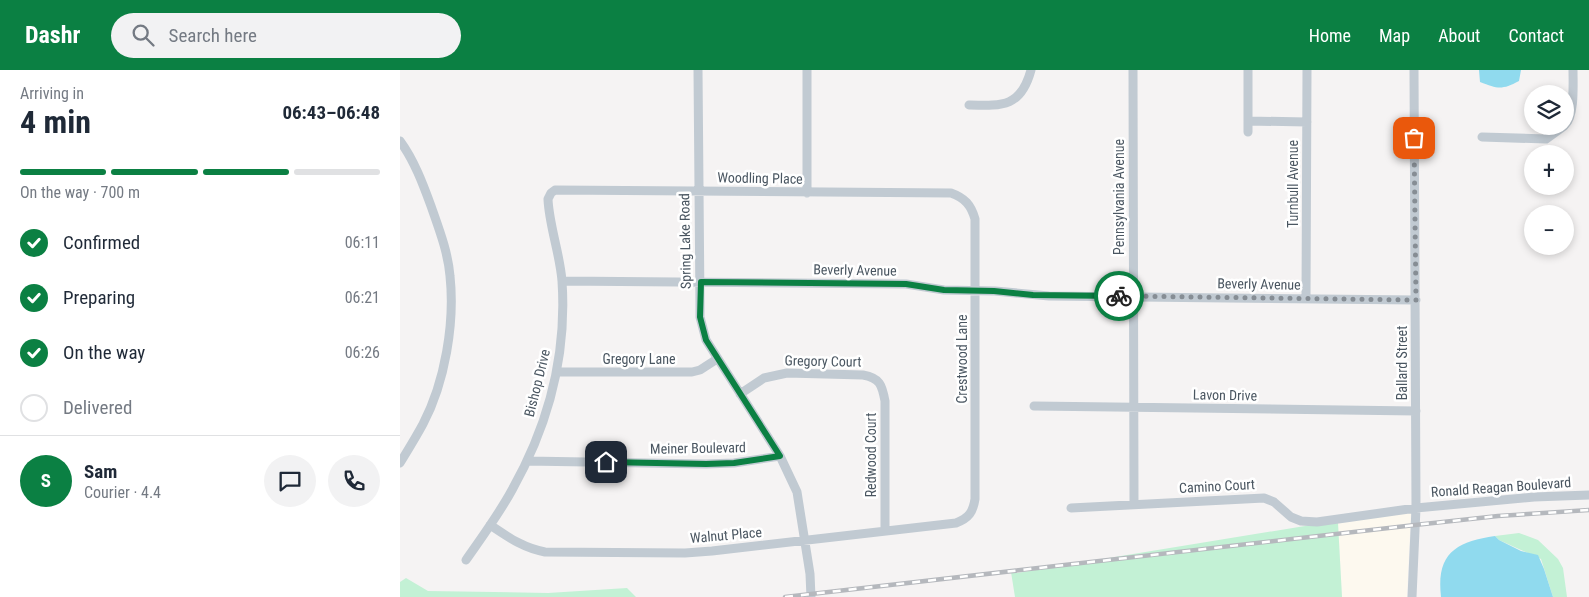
<!DOCTYPE html>
<html lang="en">
<head>
<meta charset="utf-8">
<style>
  body { margin:0; font-family:"Roboto Condensed",sans-serif; background:#f2f2f3; color:#1f2937; height:100vh; display:flex; flex-direction:column; font-size:19px; white-space:nowrap }
  * { box-sizing:border-box; margin:0 }
  p { font-size:16px; color:#747a83 }
  .icon { flex:none; width:28px; height:28px; fill:none; stroke:currentColor; stroke-width:2; stroke-linecap:round; stroke-linejoin:round }
  .map { position:relative; flex:1; overflow:hidden }
  .side { display:flex; flex-direction:column; background:#fff; width:400px }
  .side>* { flex:none }
  .controls { position:absolute; left:1124px; top:15px; display:grid; gap:10px }
  .controls a { display:grid; place-items:center; width:50px; height:50px; border-radius:50%; background:#fff; box-shadow:0 2px 8px #0003; font-size:25px }
  .pin { position:absolute; display:grid; place-items:center; width:42px; height:42px; color:#fff; margin:-21px; border-radius:10px; box-shadow:0 2px 8px #0006 }
  .courier { position:absolute; display:grid; place-items:center; width:50px; height:50px; margin:-25px; border:4px solid #0b8043; border-radius:50%; background:#fff; color:#222; box-shadow:0 1px 6px #0007 }
  .headline em { font-style:normal; font-weight:700 }
  .headline div { display:flex; flex-direction:column-reverse }
  .headline { display:flex; align-items:center; justify-content:space-between; height:85px; padding:0 20px }
  h1 { font-size:32px; font-weight:700; line-height:38px }
  .bar { display:grid; grid-template-columns:repeat(4,1fr); gap:8px 5px; align-content:center; height:60px; padding:0 20px }
  .bar i { height:6px; border-radius:4px; background:#e0e1e3 }
  .bar .current { background:#0b8043 }
  .bar p { grid-column:span 4 }
  .line { display:flex; align-items:center; gap:12px; padding:0 20px; border-top:1px solid #e0e1e3 }
  .line div { flex:1 }
  .round { display:grid; place-items:center; flex:none; width:52px; height:52px; border-radius:26px; background:#f2f2f3 }
  ol { padding:0 20px; list-style:none }
  li { display:flex; align-items:center; gap:15px; height:55px }
  li p { margin-inline-start:auto }
  li .icon { padding:5px; border-radius:50%; background:#0b8043; color:#fff; stroke-width:4 }
  li:last-child { color:#747a83 }
  li i { width:28px; height:28px; border:2px solid #e0e1e3; border-radius:50% }
  header { display:flex; align-items:center; gap:30px; box-sizing:border-box; height:70px; padding:0 25px; background:#0b8043; color:#fff }
  header strong { font-size:24px }
  nav { display:flex; gap:28px; margin-inline-start:auto; font-size:18px }
  .search { width:350px; height:45px; background:#f2f2f3; display:flex; align-items:center; gap:12px; box-sizing:border-box; padding:0 18px; border-radius:28px; color:#747a83; font-size:19px }
  main { display:flex; flex:1; min-height:0 }
  .map>svg:first-child { display:block }
</style>
</head>
<body>
<header>
<strong>Dashr</strong>
<div class="search"><svg class="icon" aria-label="search" viewBox="0 0 24 24"><circle cx="10" cy="10" r="6"/><path d="M15 15l6 6"/></svg>Search here</div>
<nav><a>Home</a><a>Map</a><a>About</a><a>Contact</a></nav>
</header>
<main>
<section class="side">
<div class="headline"><div><h1>4 min</h1><p>Arriving in</p></div><em>06:43–06:48</em></div>
<div class="bar"><i class="current"></i><i class="current"></i><i class="current"></i><i></i><p>On the way · 700 m</p></div>
<ol>
<li><svg class="icon" aria-label="check" viewBox="0 0 24 24"><path d="M5 12l5 5 9-10"/></svg>Confirmed<p>06:11</p></li>
<li><svg class="icon" aria-label="check" viewBox="0 0 24 24"><path d="M5 12l5 5 9-10"/></svg>Preparing<p>06:21</p></li>
<li><svg class="icon" aria-label="check" viewBox="0 0 24 24"><path d="M5 12l5 5 9-10"/></svg>On the way<p>06:26</p></li>
<li><i></i>Delivered</li>
</ol>
<div class="line" style="height:90px"><b class="round" style="background:#0b8043;color:#fff">S</b><div><b>Sam</b><p>Courier · 4.4</p></div><a class="round"><svg class="icon" aria-label="chat" viewBox="0 0 24 24"><path d="M4 5h16v11H9l-5 4z"/></svg></a><a class="round"><svg class="icon" aria-label="phone" viewBox="0 0 24 24"><path d="M5 4h4l2 5-3 2q2 4 5 5l2-3 5 2v4C11 20 4 13 5 4z"/></svg></a></div>
</section>
<div class="map">
<svg width="1189" height="527" viewBox="0 0 1189 527">
  <rect width="100%" height="100%" fill="#f5f3f3"/>
  <!-- commercial -->
  <path fill="#fdf9ef" d="M1011 442 1007 527H942L938 453Z"/>
  <!-- green -->
  <path fill="#c3f1d5" d="M938 453 942 527H615L611 502 616 501 617 503 911 455Z
    M1119 463 1138 470 1158 489 1163 498 1167 527H1153L1141 489 1099 470 1095 466Z
    M6 508 28 521 148 523 227 518 236 527H0V512Z"/>
  <!-- water -->
  <path fill="#90daee" d="M1079 0H1121L1119 11C1102 20 1098 19 1080 12Z
    M1095 466 1099 470 1121 481 1138 485 1144 499 1153 527H1041C1036 483 1056 472 1095 466Z"/>
  <g fill="none" stroke-linecap="round" stroke-linejoin="round">
    <!-- minor -->
    <path stroke="#c1cad2" stroke-width="9" d="M298 0 300 237V247L306 270 380 386 397 422 410 504 411 527
      M733 0 734 434
      M848 0V62
      M569 35C603 36 621 37 631 0
      M848 51 907 52
      M1165 55C1175 46 1173 14 1173 0
      M1082 67 1146 69 1164 56
      M0 71C14 90 23 114 31 136 39 159 48 182 50 206 55 253 45 312 23 354 16 367 8 380 0 393
      M407 123V0
      M162 211 506 214 544 220 595 221 649 226 1016 230
      M906 229 907 0
      M157 302H292L300 300 317 289
      M340 324 364 308 387 303 463 305C480 308 482 315 485 331V461
      M634 336 1016 341
      M127 391 306 394 334 393 380 386
      M671 438 864 428 874 432 891 447 901 451 917 452 1016 438 1134 427 1189 425
      M66 490C82 467 99 444 112 420 148 356 167 285 162 211 160 184 149 155 148 129L151 123 155 120 551 123C565 128 571 135 575 149V429C573 442 569 448 556 453L312 481 285 483 145 482C123 478 108 467 90 455
      M1012 527 1016 438 1014 0"/>
    <defs>
      <path id="rail" d="M385 527 1015 455 1098 446 1189 440"/>
    </defs>
    <!-- rail casing -->
    <use href="#rail" stroke="#b5b8bd" stroke-width="4.5"/>
    <!-- rail -->
    <use href="#rail" stroke="#fff" stroke-width="2.5" stroke-dasharray="8" stroke-linecap="butt"/>
  </g>
  <g fill="none" stroke-linecap="round" stroke-linejoin="round">
    <!-- done -->
    <path stroke="#868d94" stroke-width="5" stroke-dasharray="0 9" d="M719 226 1016 230 1014 68"/>
    <!-- route -->
    <path stroke="#0b8043" stroke-width="6" d="M206 392 306 394 334 393 380 386 306 270 300 247 301 212 506 214 544 220 594 221 633 225 719 226"/>
  </g>
  <g text-anchor="middle" stroke-width="5" stroke-linejoin="round" paint-order="stroke">
    <!-- street labels -->
    <g font-size="14" fill="#4a5661" stroke="#fff">
      <text transform="translate(360 108) rotate(1)" y="5">Woodling Place</text>
      <text transform="translate(893 114) rotate(-90)" y="5">Turnbull Avenue</text>
      <text transform="translate(719 127) rotate(-90)" y="5">Pennsylvania Avenue</text>
      <text transform="translate(285 171) rotate(-91)" y="5">Spring Lake Road</text>
      <text transform="translate(455 200) rotate(1)" y="5">Beverly Avenue</text>
      <text transform="translate(859 214) rotate(1)" y="5">Beverly Avenue</text>
      <text x="239" y="294">Gregory Lane</text>
      <text transform="translate(562 289) rotate(-90)" y="5">Crestwood Lane</text>
      <text transform="translate(423 291) rotate(1)" y="5">Gregory Court</text>
      <text transform="translate(1002 293) rotate(-90)" y="5">Ballard Street</text>
      <text transform="translate(137 313) rotate(-76)" y="5">Bishop Drive</text>
      <text transform="translate(825 325) rotate(1)" y="5">Lavon Drive</text>
      <text transform="translate(298 378) rotate(-1)" y="5">Meiner Boulevard</text>
      <text transform="translate(471 385) rotate(-90)" y="5">Redwood Court</text>
      <text transform="translate(817 416) rotate(-3)" y="5">Camino Court</text>
      <text transform="translate(1101 417) rotate(-4)" y="5">Ronald Reagan Boulevard</text>
      <text transform="translate(326 465) rotate(-5)" y="5">Walnut Place</text>
    </g>
  </g>
</svg>
<div class="controls">
<a><svg class="icon" aria-label="layers" viewBox="0 0 24 24"><path d="M12 4l9 5-9 5-9-5zM3 14l9 5 9-5"/></svg></a>
<a>+</a>
<a>−</a>
</div>
<div class="pin" style="left:1014px;top:68px;background:#ea580c"><svg class="icon" aria-label="bag" viewBox="0 0 24 24"><path d="M5 8h14l-1 12H6zM9 8a3 3 0 0 1 6 0"/></svg></div>
<div class="pin" style="left:206px;top:392px;background:#1f2937"><svg class="icon" aria-label="home" viewBox="0 0 24 24"><path d="M3 11l9-7 9 7M6 9v11h12V9"/></svg></div>
<div class="courier" style="left:719px;top:226px"><svg class="icon" aria-label="bike" viewBox="0 0 24 24"><circle cx="6" cy="16" r="4"/><circle cx="18" cy="16" r="4"/><path d="M6 16l4-8h5l3 8M10 8l3 8H6M13 5h3"/></svg></div>
</div>
</main>
</body>
</html>
